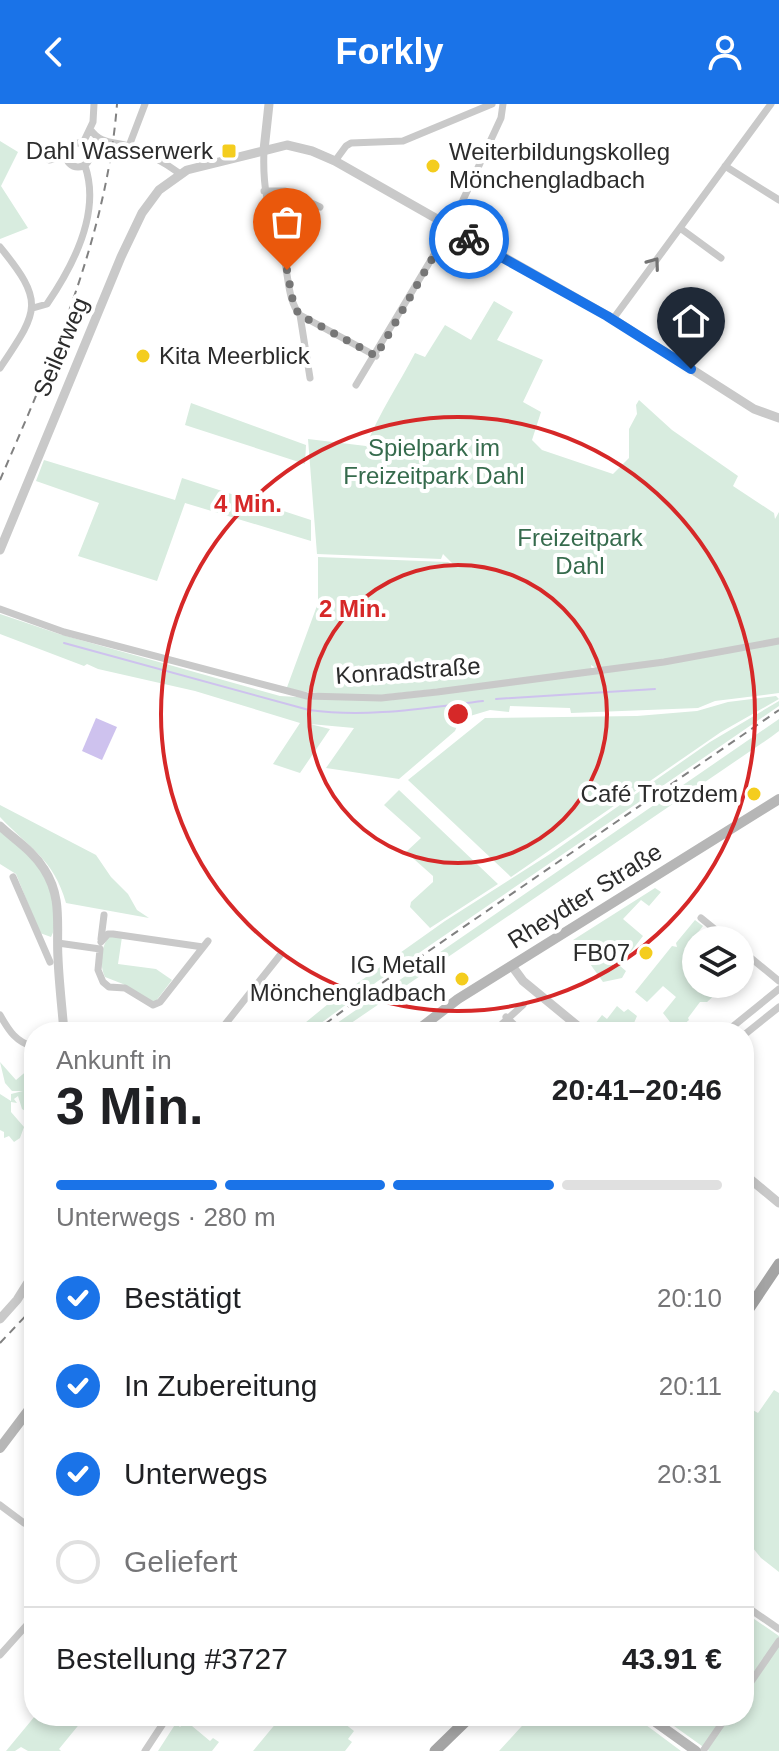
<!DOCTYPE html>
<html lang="de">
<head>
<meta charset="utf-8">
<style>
  body { margin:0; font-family:Helvetica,sans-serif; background:#f2f2f2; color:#202124; height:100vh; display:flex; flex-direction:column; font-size:30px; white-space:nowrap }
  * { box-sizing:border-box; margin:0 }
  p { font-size:26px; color:#757577 }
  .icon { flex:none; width:44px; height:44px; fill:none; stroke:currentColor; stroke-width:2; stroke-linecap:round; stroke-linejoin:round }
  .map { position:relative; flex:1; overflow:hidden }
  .sheet { position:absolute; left:24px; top:918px; width:730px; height:704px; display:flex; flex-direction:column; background:#fff; border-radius:32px; box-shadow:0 4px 12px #0003 }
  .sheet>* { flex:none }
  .fabs { position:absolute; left:682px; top:822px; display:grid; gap:16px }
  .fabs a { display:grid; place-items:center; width:72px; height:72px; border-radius:50%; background:#fff; box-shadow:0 4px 12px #0003; font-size:40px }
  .pin { position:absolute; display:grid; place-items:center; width:68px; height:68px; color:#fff; margin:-82px -34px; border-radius:50% 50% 50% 0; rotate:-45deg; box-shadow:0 0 8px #0007 }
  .pin .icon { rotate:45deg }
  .courier { position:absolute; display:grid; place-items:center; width:80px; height:80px; margin:-40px; border:6px solid #1a73e8; border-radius:50%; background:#fff; color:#222; box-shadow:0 2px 10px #0007 }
  .headline em { font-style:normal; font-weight:700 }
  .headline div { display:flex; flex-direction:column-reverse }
  .headline { display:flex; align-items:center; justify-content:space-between; height:136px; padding:0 32px }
  h1 { font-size:52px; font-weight:700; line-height:60px }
  .bar { display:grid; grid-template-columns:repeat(4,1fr); gap:12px 8px; align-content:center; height:96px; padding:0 32px }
  .bar i { height:10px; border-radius:6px; background:#e0e0e0 }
  .bar .active { background:#1a73e8 }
  .bar p { grid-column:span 4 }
  .line { display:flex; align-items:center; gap:20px; padding:0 32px; border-top:2px solid #e0e0e0 }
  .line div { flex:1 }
  ol { padding:0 32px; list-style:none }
  li { display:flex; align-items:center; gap:24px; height:88px }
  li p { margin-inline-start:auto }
  li .icon { padding:8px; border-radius:50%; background:#1a73e8; color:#fff; stroke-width:4 }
  li:last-child { color:#757577 }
  li i { width:44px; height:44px; border:4px solid #e0e0e0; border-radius:50% }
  header { display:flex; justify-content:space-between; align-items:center; height:104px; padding:0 32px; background:#1a73e8; color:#fff; font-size:36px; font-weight:700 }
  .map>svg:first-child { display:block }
</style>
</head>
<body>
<header><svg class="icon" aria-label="back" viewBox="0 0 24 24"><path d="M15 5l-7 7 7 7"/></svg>Forkly<svg class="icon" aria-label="person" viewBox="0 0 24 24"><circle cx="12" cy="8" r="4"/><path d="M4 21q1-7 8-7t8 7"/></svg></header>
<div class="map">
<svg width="779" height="1647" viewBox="0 0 779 1647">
  <rect width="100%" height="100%" fill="#fff"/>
  <!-- green -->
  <path fill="#d8ecdf" d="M0 37 18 48 1 82 28 124 0 135Z
    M494 197 513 208 497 236 543 256 523 298 541 308 532 336 542 346 613 370 629 354V325L637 310 636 301 639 296 672 326 738 372 733 382 774 409 775 415 779 408V535L599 566 591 561 592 568 362 593 286 586 318 499V453L448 458 455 462 443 450 441 455 317 450 308 335 366 342C379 309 399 280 415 249L425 253 445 221 471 236Z
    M191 299 306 341 305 360 185 321Z
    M44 356 175 396 182 374 311 416V437L185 399 157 477 78 452 99 399 36 377Z
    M0 510 59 530 280 592 330 595 356 596 779 539V589L715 597 698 604 571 609 570 604 510 602 509 608 490 606 460 615 455 627 399 675 326 664 354 624 310 620 330 625 300 669 273 660 300 619 195 587 98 565 87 560 84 562 0 530Z
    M776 592 779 595 721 628 511 773 408 676 485 614 637 612 697 607 728 598Z
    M779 597V602L378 877 309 928H294L328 900 445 817 550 750 710 638Z
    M779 615V627L771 633 338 928H324Z
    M399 686 498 780 430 824 410 803 411 798 433 778V772L406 748 421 734 384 701Z
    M0 701 96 751 111 773 128 790 137 806 149 814 66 799C54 755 28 743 0 713Z
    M0 727C13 737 29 747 38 761 50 779 61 814 51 833L40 829 16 770 0 760Z
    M655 784 661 788 649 802 641 796 623 815 643 832 620 862 626 867 622 874 603 878 573 836Z
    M695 816 703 822 686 844 696 851V880H715L720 886 707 898H700L688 914 689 916 675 928H647L650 924 658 928 670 918 663 909 676 893 663 882 647 898 635 888 672 842 677 843 676 839Z
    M109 832 122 833 118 860 156 865 172 876 156 897 151 898 123 880 105 873C99 861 101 843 109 832Z
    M617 902 624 908 628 905 637 912 634 919 640 925V928H595L591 925 602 911 607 915Z
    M0 958 16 976 29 965 31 968 34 965V1014L31 1021 34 1028 27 1022C27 1008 36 999 24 988L30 1000 27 1008 22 1005 18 992 14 995 17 999 11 998V1008L24 1023 20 1034 14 1038 9 1032 4 1034V1028L0 1026V990L11 997V990L23 987H12L5 979Z
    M774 1286 779 1289V1468L761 1454 744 1433V1301L758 1309Z
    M744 1508 779 1532V1647H709L660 1612H744Z
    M35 1612H86L59 1645 61 1647H28L21 1643 15 1647H6Z
    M282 1612H335L354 1627 348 1635 352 1638 345 1647H253Z
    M531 1612H634L681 1647H499Z
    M186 1617 210 1637 213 1634 219 1638 212 1647H158L176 1619 180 1623Z"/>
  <!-- water -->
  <path fill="#cec2ee" d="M96 614 117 623 102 656 82 647Z"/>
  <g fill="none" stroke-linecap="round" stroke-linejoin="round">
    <!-- stream -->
    <path stroke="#cec2ee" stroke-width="2" d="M64 539 309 606C368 614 424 604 483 597
      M496 595 655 585"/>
    <!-- minor -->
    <path stroke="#c9c9c9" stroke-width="7" d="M90 25C101 41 113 37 129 42 147 49 164 58 179 69
      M66 51a12 12 0 1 1 24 0a12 12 0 1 1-24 0Z
      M83 39 93 18 94 0
      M129 42 145 0
      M264 46C262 92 271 109 283 151 289 170 287 196 300 211L310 274
      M46 52 49 56 66 53
      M335 57 346 42 351 39 403 37 492 0
      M725 62 779 96
      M264 87H285L320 103
      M680 124 721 154
      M0 143C46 199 38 207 0 264
      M33 204 47 200C73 162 101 108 85 62
      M300 211 376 252
      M613 215 771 0
      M356 281 450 124 501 14 503 0
      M0 505 64 528 307 592 381 594 437 588 664 558 779 537
      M13 773 50 858
      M701 814 728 836
      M101 835 104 811
      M101 838 108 830H113L203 843
      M58 839 100 845 98 866 103 878 109 883 125 884 153 901 160 898 208 837
      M740 845 779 877
      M0 911C9 927 16 938 34 943
      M506 913 522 928
      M219 928 281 850
      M493 928 523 901
      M726 928 779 885
      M744 931 779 903
      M0 1401 24 1419
      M744 1501 779 1525
      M0 1551 34 1513
      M744 1588 779 1537
      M145 1647 168 1612
      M703 1647 727 1612"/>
    <!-- tertiary -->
    <path stroke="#c9c9c9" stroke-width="9" d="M264 46 269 0
      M0 446 121 153 142 109 159 86 187 66 287 41 312 47 335 57 613 215 754 305 779 314
      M0 722C15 736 33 747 44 765 63 794 56 822 58 854 59 879 62 903 64 928
      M512 862 523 877 585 928
      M744 1070 779 1099
      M0 1215 17 1196 34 1169"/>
    <!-- secondary -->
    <path stroke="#b6b6b6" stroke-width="10" d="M415 928 458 895 779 695
      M0 1344 34 1299
      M647 1612 696 1647"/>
    <!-- primary -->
    <path stroke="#a4a4a4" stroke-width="11" d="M744 1212 779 1160
      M435 1647 471 1612"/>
    <!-- rail -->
    <path stroke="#818181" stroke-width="2" stroke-dasharray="8 6" stroke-linecap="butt" d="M0 376C52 256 107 131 117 0
      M314 928 356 897 779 606
      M0 1239 34 1203"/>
  </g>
  <!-- one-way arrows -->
  <defs><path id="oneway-chevron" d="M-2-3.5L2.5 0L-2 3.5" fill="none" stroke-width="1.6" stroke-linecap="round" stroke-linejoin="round" transform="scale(2)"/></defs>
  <use stroke="#737373" href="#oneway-chevron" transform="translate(654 159) rotate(-54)"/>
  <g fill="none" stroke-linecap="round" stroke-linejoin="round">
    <!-- done -->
    <path stroke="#767676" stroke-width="8" stroke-dasharray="0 14.4" d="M287 166 294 203 300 211 376 252 450 124 469 135"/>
    <!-- route -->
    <path stroke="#1a73e8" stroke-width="10" d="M469 135 607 212 691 265"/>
  </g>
  <!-- distance rings -->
  <g fill="none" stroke="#d62828" stroke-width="4">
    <circle cx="458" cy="610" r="149"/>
    <circle cx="458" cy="610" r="297"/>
  </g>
  <!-- markers -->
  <g fill="#f4cd1e" stroke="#fff" stroke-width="3">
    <rect x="221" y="39" width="16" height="16" rx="4"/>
    <circle cx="433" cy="62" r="8"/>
    <circle cx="143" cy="252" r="8"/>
    <circle cx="754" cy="690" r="8"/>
    <circle cx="646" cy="849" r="8"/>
    <circle cx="462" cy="875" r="8"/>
  </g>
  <g text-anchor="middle" stroke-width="8" stroke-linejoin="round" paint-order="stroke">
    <!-- poi labels -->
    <g font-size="24" fill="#2c2c2c" stroke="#fff" text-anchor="end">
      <text x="213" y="55">Dahl Wasserwerk</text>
      <text x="449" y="56" text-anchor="start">Weiterbildungskolleg<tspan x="449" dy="28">Mönchengladbach</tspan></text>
      <text x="159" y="260" text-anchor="start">Kita Meerblick</text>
      <text x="738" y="698">Café Trotzdem</text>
      <text x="630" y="857">FB07</text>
      <text x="446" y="869">IG Metall<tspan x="446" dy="28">Mönchengladbach</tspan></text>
    </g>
    <!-- street labels -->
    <g font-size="24" fill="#2c2c2c" stroke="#fff">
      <text transform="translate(61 243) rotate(-67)" y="8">Seilerweg</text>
      <text transform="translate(408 567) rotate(-4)" y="8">Konradstraße</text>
      <text transform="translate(585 792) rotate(-32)" y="8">Rheydter Straße</text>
    </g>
    <!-- park labels -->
    <g font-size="24" fill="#366b4d" stroke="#fff">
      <text x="434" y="352">Spielpark im<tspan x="434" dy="28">Freizeitpark Dahl</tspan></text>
      <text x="580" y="442">Freizeitpark<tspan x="580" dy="28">Dahl</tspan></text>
    </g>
  </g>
  <circle cx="458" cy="610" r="12" fill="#d62828" stroke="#fff" stroke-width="4"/>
  <g font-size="24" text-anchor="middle" font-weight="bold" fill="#d62828" stroke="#fff" stroke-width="8" stroke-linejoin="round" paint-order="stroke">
    <text x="248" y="408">4 Min.</text>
    <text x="353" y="513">2 Min.</text>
  </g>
</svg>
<div class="fabs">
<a><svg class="icon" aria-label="layers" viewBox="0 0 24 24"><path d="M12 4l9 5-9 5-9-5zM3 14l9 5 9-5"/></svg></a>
</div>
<div class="pin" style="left:287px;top:166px;background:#ea580c"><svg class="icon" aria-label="bag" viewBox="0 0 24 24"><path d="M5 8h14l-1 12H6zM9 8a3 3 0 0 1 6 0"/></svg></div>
<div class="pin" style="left:691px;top:265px;background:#1f2937"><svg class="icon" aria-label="home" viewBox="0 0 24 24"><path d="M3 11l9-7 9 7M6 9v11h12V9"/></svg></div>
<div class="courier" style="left:469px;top:135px"><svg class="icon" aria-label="bike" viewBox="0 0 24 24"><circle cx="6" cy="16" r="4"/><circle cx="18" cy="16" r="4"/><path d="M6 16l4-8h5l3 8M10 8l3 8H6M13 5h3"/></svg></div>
<section class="sheet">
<div class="headline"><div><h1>3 Min.</h1><p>Ankunft in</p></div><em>20:41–20:46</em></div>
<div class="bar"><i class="active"></i><i class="active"></i><i class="active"></i><i></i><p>Unterwegs · 280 m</p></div>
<ol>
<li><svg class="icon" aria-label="check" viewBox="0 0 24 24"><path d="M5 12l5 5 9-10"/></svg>Bestätigt<p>20:10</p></li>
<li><svg class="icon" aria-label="check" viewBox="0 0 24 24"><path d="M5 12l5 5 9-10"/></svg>In Zubereitung<p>20:11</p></li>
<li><svg class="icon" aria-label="check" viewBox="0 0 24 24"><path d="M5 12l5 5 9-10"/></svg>Unterwegs<p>20:31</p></li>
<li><i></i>Geliefert</li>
</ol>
<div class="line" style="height:104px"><div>Bestellung #3727</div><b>43.91 €</b></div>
</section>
</div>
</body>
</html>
